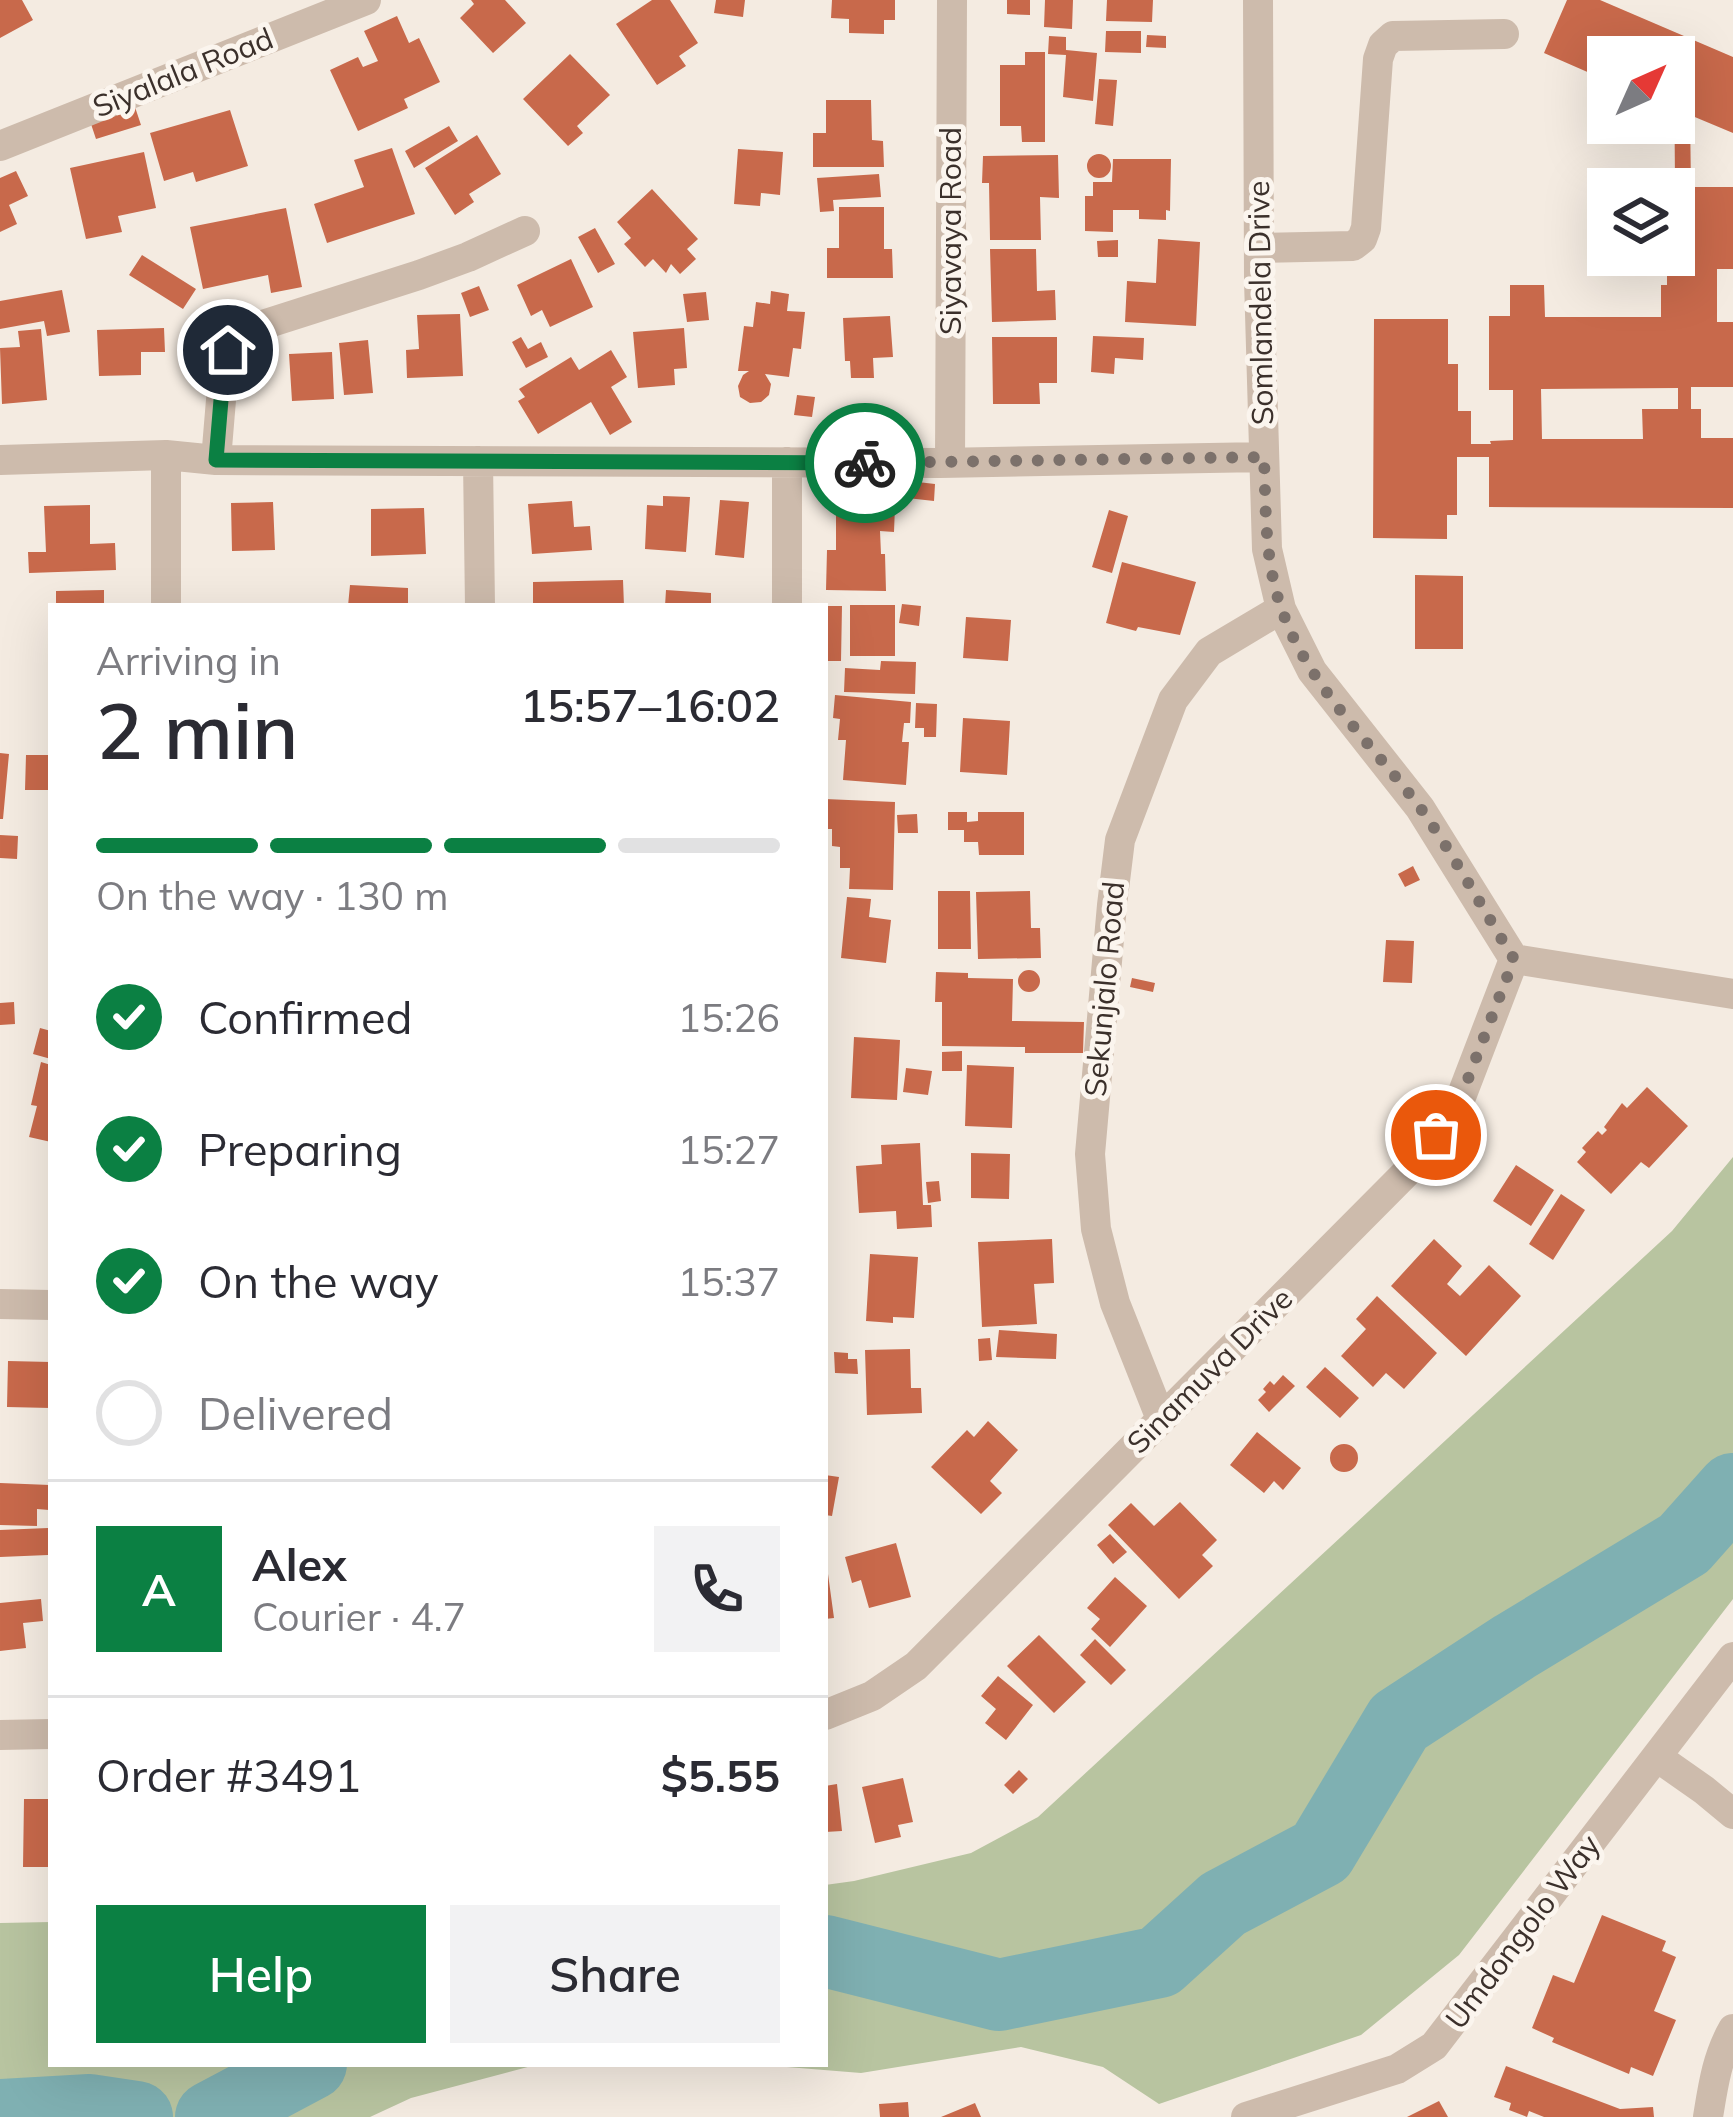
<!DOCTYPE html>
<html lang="en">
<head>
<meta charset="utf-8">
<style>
  body { margin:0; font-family:Mulish,sans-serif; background:#f2f2f3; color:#2b2b33; height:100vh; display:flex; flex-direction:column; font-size:45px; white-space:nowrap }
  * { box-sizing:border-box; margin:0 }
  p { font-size:39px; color:#7c7c81 }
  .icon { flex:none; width:66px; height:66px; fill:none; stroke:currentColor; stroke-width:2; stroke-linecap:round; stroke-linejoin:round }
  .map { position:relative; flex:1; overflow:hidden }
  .details { position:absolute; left:48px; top:603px; width:780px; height:1464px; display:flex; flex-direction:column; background:#fff; border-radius:0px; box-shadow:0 12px 48px #0002 }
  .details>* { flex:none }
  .needle { width:78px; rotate:45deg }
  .fabs { position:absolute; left:1587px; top:36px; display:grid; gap:24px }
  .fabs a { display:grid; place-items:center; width:108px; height:108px; border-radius:0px; background:#fff; box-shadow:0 12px 48px #0002; font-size:60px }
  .pin { position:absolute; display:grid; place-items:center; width:102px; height:102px; color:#fff; margin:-51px; border:6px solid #fff; border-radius:50%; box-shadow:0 3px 12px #0007 }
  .courier { position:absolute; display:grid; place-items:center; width:120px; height:120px; margin:-60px; border:9px solid #0b8043; border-radius:50%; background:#fff; color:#222; box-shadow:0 3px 15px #0007 }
  .summary em { font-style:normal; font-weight:600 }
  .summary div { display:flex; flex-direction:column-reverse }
  .summary { display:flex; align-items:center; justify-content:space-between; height:204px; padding:0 48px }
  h1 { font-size:78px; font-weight:600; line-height:90px }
  .bar { display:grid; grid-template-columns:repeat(4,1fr); gap:18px 12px; align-content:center; height:144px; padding:0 48px }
  .bar i { height:15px; border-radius:9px; background:#e1e1e2 }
  .bar .on { background:#0b8043 }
  .bar p { grid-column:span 4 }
  .line { display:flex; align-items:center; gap:30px; padding:0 48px; border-top:3px solid #e1e1e2 }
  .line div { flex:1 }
  .round { display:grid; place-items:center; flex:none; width:126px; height:126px; border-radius:0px; background:#f2f2f3 }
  ol { padding:0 48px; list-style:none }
  li { display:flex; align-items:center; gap:36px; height:132px }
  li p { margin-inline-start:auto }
  li .icon { padding:12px; border-radius:50%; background:#0b8043; color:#fff; stroke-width:4 }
  li:last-child { color:#7c7c81 }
  li i { width:66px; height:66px; border:6px solid #e1e1e2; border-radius:50% }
  .button { display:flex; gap:24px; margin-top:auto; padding:24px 48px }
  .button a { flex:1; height:138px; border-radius:0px; background:#0b8043; color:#fff; font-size:48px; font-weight:600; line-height:138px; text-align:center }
  .button a+a { background:#f2f2f3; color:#2b2b33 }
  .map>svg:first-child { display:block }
</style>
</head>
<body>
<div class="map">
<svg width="1733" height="2117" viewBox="0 0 1733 2117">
  <rect width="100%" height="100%" fill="#f4ebe1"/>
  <!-- green -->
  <path fill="#b8c4a0" d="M1733 1157V1599L1459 1955 1361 2035 1159 2104 1103 2067 1021 2047 861 2073 748 2064H825V1885L854 1881 971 1853 1038 1817 1672 1231Z
    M51 1922V2064H539L411 2098 370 2117H0V1923Z"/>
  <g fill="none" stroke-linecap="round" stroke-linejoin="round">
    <!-- river -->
    <path stroke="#7fb0b2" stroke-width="72" d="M825 1951 999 1995 1159 1962 1223 1904 1321 1852 1399 1722 1514 1647 1684 1544 1733 1489
      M0 2115 90 2110 137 2117
      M211 2117 311 2064"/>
  </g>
  <!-- building -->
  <path fill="#c8694b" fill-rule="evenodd" d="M0 0H22L33 20 0 38Z
    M471 0H505L526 23 493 53 460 18 474 4Z
    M652 0H670L698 43 679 56 686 66 657 85 616 24Z
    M716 0H745L743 17 714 13Z
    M832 0H895V20H884V34L849 33V19L831 18Z
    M1007 0H1030V15L1007 14Z
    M1045 0H1073L1072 29 1044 27Z
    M1107 0H1153L1152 22 1106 21Z
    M1567 0H1600L1733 57V133L1690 115 1691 187H1733V269H1717V322H1733V387H1691V409H1701V438H1733V508L1489 507V457H1457V515H1447V539L1373 538 1374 319H1448V364H1458V411H1471V444H1491L1490 441 1513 440V390H1489V316H1510V285H1544L1545 317H1661V285H1667V255H1674V189H1667L1666 184H1675L1674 57H1608V81L1544 53ZM1678 388V409H1642L1643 439H1542L1541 389Z
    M397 16 409 43 419 38 440 82 404 99 408 108 358 131 330 70 358 57 363 67 378 61 364 31Z
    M1106 31H1141V53L1105 52Z
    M1147 35 1166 36V48L1146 47Z
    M1049 36 1066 37V50L1097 53 1093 101 1063 97 1066 55 1048 54Z
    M1025 52H1045V142H1022L1021 126H1000V65H1025Z
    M570 54 610 95 577 126 583 133 568 146 523 99Z
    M1099 79 1117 80 1113 126 1095 124Z
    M826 100H871L872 140 883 141 884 167H813V133H826Z
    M134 104 141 125 96 139 89 118Z
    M230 110 248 166 196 182 193 172 164 181 150 133Z
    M449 126 458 141 414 168 405 151Z
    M477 135 501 174 469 194 474 202 455 215 425 168Z
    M392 148 415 214 327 243 314 204 364 187 354 160Z
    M738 149 783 152 780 195 761 193 760 206 734 204Z
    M144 152 156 208 118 216 122 232 86 239 70 168Z
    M1087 166a12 12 0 1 1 24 0a12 12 0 1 1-24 0Z
    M1058 155 1059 198 1040 197 1041 240H990L989 183H982L983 156Z
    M1113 159H1171L1170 211 1166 210V220L1139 219V210H1113V232L1085 231V196H1093V182H1112Z
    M16 171 28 196 9 205 17 224 0 232V178Z
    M879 174 881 197 833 200 834 211 820 212 817 178Z
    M652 189 698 239 687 249 696 259 680 274 671 264 666 273 653 259 645 267 624 244 631 238 617 222Z
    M839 207H884V249H892L893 278H827V248H839Z
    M286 208 302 287 271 293 268 275 203 289 190 227Z
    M595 228 615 264 598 273 578 237Z
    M1158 239 1200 242 1196 326 1125 322 1127 281 1156 283Z
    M1118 240V257H1098L1097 241Z
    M990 249H1036L1037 291 1055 290 1056 320 992 322Z
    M142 255 196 289 183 309 129 275Z
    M571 259 593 307 550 327 542 310 531 316 517 285Z
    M479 286 489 310 470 317 461 293Z
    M62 290 70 332 47 336 44 321 0 329V301Z
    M771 291 789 294 787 311 805 312 801 349 793 348 789 377 765 374 771 384 769 395 761 402 750 403 740 397 738 386 743 375 749 371H738L744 326 753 327 756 302 770 304Z
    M706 292 709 320 687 322 683 294Z
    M460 314 463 376 407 378 406 350 419 349 417 315Z
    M890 316 893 357 873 358 874 378H851L850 361H845L843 318Z
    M164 328 165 352H141V375L99 376 97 330Z
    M684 328 687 368 674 369 675 385 638 388 633 332Z
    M41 329 47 400 2 404 0 348 20 347 18 331Z
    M1093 336 1144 338 1143 360 1115 358 1114 374 1091 372Z
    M521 337 528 349 541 342 548 357 526 368 512 342Z
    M992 337H1057V383H1039L1040 404H993Z
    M368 340 373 393 344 395 339 343Z
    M611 350 627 377 611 387 632 422 610 435 591 402 538 434 518 401 525 397 519 389 571 357 579 370Z
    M332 352 334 399 292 401 289 354Z
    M797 395 815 397 812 417 794 415Z
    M909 481 935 484 934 501 907 498Z
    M842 484H883V506H895L894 532 880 531 881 554H885L886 591 826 590 827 550H836V502H842Z
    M663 496 690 497 686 552 645 549 647 505 663 506Z
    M720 500 749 502 744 558 715 555Z
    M572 501 574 527 590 526 592 550 532 554 528 504Z
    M273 502 275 550 232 551 231 503Z
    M90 505V544L115 543 116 570 29 573 28 552H46L44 506Z
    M424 508 426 554 371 556V509Z
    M1109 510 1128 516 1112 573 1092 567Z
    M1122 562 1196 582 1180 635 1138 627 1136 631 1106 623Z
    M1415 575 1463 576V649H1415Z
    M623 580 624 606H533V582Z
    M350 585 408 588V606H348Z
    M104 590V606H56V591Z
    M666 590 711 593V606H665Z
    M902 604 921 606 919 626 899 623Z
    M850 605H895V656H850Z
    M825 606H842L841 661H825Z
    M966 617 1011 620 1008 661 963 658Z
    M881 661 916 662 915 694 844 692 845 668 880 670Z
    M835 695 911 702 910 723H904L902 742H909L906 785 843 780 846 740H838L840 719 833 718Z
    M916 703 937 704 936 737H924V728H915Z
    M963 718 1010 721 1007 775 960 772Z
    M0 753 9 754 3 819H0Z
    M26 755H51V790H25Z
    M825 799 895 802 893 890 849 889 850 868H840V847L832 846V829H825Z
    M948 812H967V822L978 821V812H1024V855H979L978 842H964V830H948Z
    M917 814 918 833H898L897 815Z
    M0 835 18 836 17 859 0 858Z
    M1413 866 1420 880 1405 887 1398 874Z
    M938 891H970L971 949H938Z
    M1030 891 1031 928H1040L1041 958 978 959 976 892Z
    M847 897 871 899 869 917 891 920 886 963 841 958Z
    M1386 940 1414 941 1412 983 1383 982Z
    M1018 981a11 11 0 1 1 22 0a11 11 0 1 1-22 0Z
    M936 972 968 973V978L1013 979 1012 1021 1084 1022 1083 1053H1025V1047L942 1046V1002H935Z
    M1132 978 1155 983 1153 992 1130 987Z
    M14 1002 15 1024 0 1025V1003Z
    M40 1028 51 1031V1059L33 1054Z
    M854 1037 900 1040 897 1100 851 1098Z
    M962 1051V1071H942V1052Z
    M41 1062 51 1065V1142L29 1137 37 1106 31 1105Z
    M967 1065 1014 1067 1012 1128 965 1126Z
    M906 1068 932 1071 928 1095 903 1092Z
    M1647 1087 1688 1126 1649 1168 1641 1162 1611 1194 1577 1162 1586 1152 1582 1148 1598 1131 1602 1135 1607 1130 1604 1127 1622 1103 1627 1108Z
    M920 1143 923 1205H931L932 1227 897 1229 896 1211 859 1213 856 1166 882 1164 881 1145Z
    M971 1153 1010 1154 1009 1199 971 1198Z
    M1516 1165 1554 1190 1531 1226 1493 1201Z
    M939 1181 941 1201 928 1203 926 1182Z
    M1561 1194 1585 1210 1553 1260 1529 1244Z
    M1052 1239 1054 1283 1034 1284 1037 1324 982 1327 978 1242Z
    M1434 1239 1462 1266 1447 1284 1460 1296 1489 1265 1521 1296 1466 1356 1391 1286Z
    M870 1254 918 1257 914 1318 893 1317V1323L866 1321Z
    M1377 1296 1437 1353 1404 1389 1386 1373 1373 1387 1341 1356 1366 1329 1356 1319Z
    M999 1330 1057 1334 1056 1359 996 1357Z
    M990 1338 992 1360 979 1361 978 1339Z
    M910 1349 911 1388H921L922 1413 867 1415 865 1350Z
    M834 1352 848 1353V1359H857L858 1374 835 1373Z
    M8 1361 51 1362V1408L7 1407Z
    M1325 1367 1359 1398 1340 1418 1306 1387Z
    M1283 1375 1295 1386 1269 1412 1258 1400 1266 1392 1263 1389 1270 1381 1274 1385Z
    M988 1421 1018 1450 990 1481 1002 1493 981 1514 931 1467 967 1430 974 1437Z
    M1257 1432 1301 1468 1283 1490 1274 1481 1264 1493 1230 1465Z
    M1330 1458a14 14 0 1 1 28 0a14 14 0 1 1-28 0Z
    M825 1475 839 1477 832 1516 825 1515Z
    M0 1483 50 1485 49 1510 37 1509V1526L0 1525Z
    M1180 1502 1217 1540 1202 1555 1213 1566 1179 1599 1108 1525 1131 1503 1154 1526Z
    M48 1528V1555L0 1557V1530Z
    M1110 1534 1127 1552 1113 1564 1097 1545Z
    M896 1543 911 1597 869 1608 861 1580 852 1583 845 1557Z
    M825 1574H828L834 1618 825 1619Z
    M1115 1577 1147 1606 1110 1647 1091 1629 1100 1619 1087 1608Z
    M41 1599 43 1621 23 1623 26 1648 0 1651V1603Z
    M1039 1635 1086 1682 1054 1713 1007 1666Z
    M1095 1639 1126 1670 1111 1685 1080 1655Z
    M998 1676 1033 1705 1006 1740 985 1723 996 1709 981 1696Z
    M1019 1770 1028 1779 1013 1794 1004 1785Z
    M903 1778 913 1822 898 1825 901 1837 875 1843 862 1787Z
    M837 1784 842 1831 825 1832V1786Z
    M24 1799H48V1811H51L50 1867H23Z
    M1602 1915 1666 1941 1662 1951 1676 1957 1654 2011 1676 2020 1653 2076 1631 2067 1629 2074 1552 2042 1554 2038 1532 2028 1553 1975 1574 1983Z
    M1506 2066 1620 2109 1653 2107 1654 2117H1544L1529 2111 1527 2117 1509 2110 1511 2103 1494 2097Z
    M1439 2101 1448 2117H1407Z
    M908 2102 909 2117H880L879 2104Z
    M975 2103 981 2117H941Z"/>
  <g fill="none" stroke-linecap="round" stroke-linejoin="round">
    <!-- minor -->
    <path stroke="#cdbbac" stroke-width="30" d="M1258 0 1259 280 1267 549 1281 609 1312 671 1420 808 1514 959 1733 994
      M0 146 366 0
      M1259 248 1353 246 1362 239 1366 228 1378 59 1383 45 1393 36 1504 34
      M0 460 166 455 216 460 940 463 1264 457
      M216 460 224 364C229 344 238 336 256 327L419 275 468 257 525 231
      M478 461 480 606
      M787 462V606
      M950 463 952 0
      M166 606V455
      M0 1304 51 1305
      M1161 1419 1115 1303 1096 1229 1090 1154 1112 905 1120 840 1173 700 1209 652 1281 609
      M825 1715 872 1696 916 1666 1414 1165 1458 1105 1514 959
      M0 1735 51 1734
      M1657 1757 1704 1790 1733 1814
      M1246 2117 1397 2069 1434 2046 1733 1657
      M1708 2117C1713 2086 1717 2057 1733 2029"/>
  </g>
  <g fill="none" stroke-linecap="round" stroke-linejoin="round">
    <!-- done -->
    <path stroke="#7c716b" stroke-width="12" stroke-dasharray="0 21.6" d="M865 463 1264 457C1266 509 1264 563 1283 613 1310 688 1374 746 1421 809 1454 855 1483 910 1514 959L1458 1105 1436 1135"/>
    <!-- route -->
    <path stroke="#0b8043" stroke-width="15" d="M228 350 224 364 216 460 865 463"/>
  </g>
  <g text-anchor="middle" stroke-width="10" stroke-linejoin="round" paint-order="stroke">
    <!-- street labels -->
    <g font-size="30" fill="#3b302b" stroke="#fbf5ee">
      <text transform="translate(183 73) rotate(-22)" y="10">Siyalala Road</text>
      <text transform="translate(951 231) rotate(-90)" y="10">Siyavaya Road</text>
      <text transform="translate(1261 303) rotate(-91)" y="10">Somlandela Drive</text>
      <text transform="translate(1105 989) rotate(-85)" y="10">Sekunjalo Road</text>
      <text transform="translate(1210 1371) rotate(-45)" y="10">Sinamuva Drive</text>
      <text transform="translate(1523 1932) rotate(-53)" y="10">Umdongolo Way</text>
    </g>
  </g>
</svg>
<div class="fabs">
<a><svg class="needle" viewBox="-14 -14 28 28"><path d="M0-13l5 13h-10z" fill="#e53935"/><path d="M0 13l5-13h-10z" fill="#7c7c81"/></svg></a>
<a><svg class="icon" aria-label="layers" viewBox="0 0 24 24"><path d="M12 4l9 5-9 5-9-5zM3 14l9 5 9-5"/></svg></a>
</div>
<div class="pin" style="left:1436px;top:1135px;background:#ea580c"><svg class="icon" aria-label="bag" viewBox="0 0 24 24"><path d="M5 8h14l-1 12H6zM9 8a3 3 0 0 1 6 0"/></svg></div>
<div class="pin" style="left:228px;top:350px;background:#1f2937"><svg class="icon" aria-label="home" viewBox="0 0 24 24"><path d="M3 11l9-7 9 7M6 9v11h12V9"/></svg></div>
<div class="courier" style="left:865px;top:463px"><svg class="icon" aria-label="bike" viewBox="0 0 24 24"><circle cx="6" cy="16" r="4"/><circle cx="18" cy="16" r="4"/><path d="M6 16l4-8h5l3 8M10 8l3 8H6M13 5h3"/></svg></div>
<section class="details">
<div class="summary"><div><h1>2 min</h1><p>Arriving in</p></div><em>15:57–16:02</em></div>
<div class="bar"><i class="on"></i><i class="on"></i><i class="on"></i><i></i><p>On the way · 130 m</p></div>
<ol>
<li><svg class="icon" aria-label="check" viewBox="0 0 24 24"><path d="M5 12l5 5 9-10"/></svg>Confirmed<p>15:26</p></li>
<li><svg class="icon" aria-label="check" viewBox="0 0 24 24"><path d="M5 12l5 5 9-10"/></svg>Preparing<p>15:27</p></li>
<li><svg class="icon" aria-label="check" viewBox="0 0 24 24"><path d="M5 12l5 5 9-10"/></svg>On the way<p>15:37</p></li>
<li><i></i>Delivered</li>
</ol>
<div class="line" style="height:216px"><b class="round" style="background:#0b8043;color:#fff">A</b><div><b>Alex</b><p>Courier · 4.7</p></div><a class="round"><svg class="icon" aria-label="phone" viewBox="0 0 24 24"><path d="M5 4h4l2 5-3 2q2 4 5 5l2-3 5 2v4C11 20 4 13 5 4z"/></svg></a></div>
<div class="line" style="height:156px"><div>Order #3491</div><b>$5.55</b></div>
<div class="button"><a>Help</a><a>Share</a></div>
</section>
</div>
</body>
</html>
